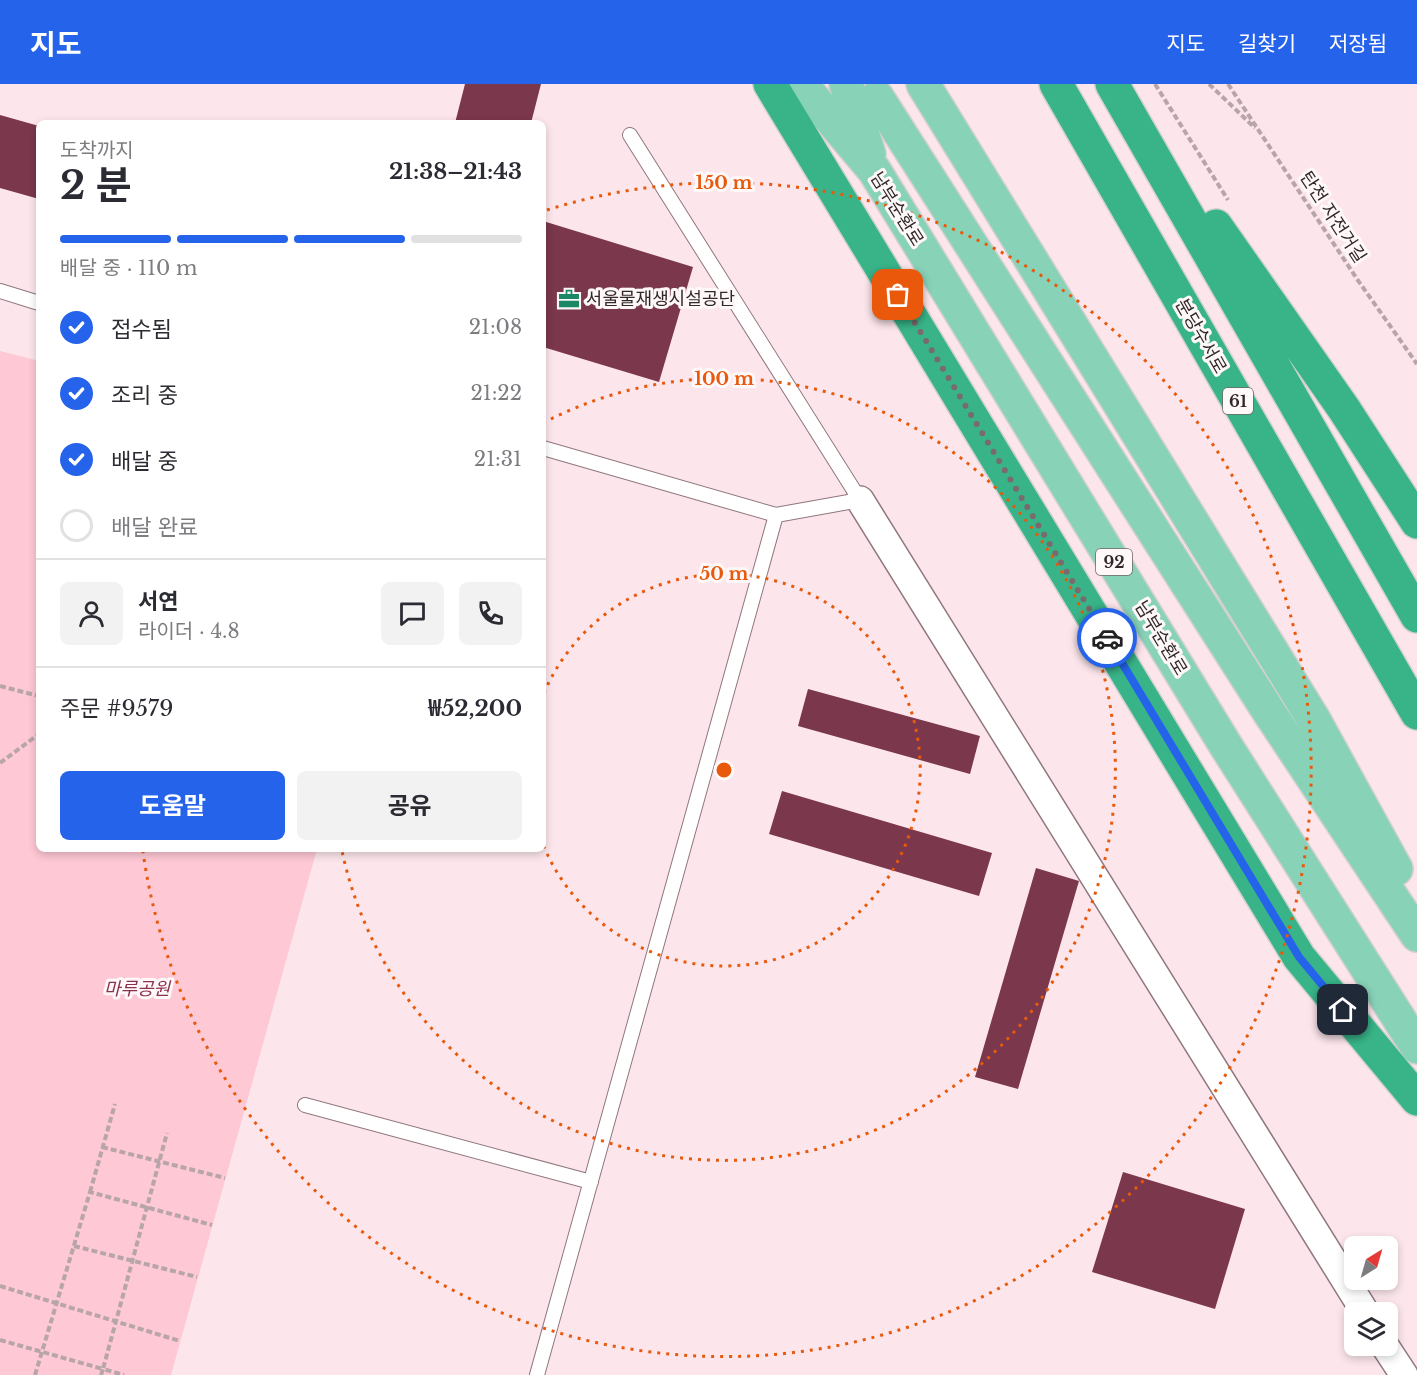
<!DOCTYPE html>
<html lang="ko">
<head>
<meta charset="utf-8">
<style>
  body { margin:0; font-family:"Libre Baskerville","Noto Sans KR",serif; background:#f2f2f3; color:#2b2b33; height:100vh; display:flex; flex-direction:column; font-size:22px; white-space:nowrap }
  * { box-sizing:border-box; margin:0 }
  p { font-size:20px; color:#7c7c81 }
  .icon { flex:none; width:33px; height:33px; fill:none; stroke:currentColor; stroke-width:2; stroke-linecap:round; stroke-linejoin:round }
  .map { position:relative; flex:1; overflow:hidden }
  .side { position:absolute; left:36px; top:36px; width:510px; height:732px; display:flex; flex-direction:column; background:#fff; border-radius:9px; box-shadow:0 3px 9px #0003 }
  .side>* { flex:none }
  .needle { width:39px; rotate:37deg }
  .tools { position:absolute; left:1344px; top:1152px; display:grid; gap:12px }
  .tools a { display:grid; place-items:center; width:54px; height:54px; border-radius:9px; background:#fff; box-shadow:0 3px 9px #0003; font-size:30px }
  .pin { position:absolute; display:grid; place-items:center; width:51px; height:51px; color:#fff; margin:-26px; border-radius:12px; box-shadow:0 3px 9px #0006 }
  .courier { position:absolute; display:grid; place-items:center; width:60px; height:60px; margin:-30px; border:4px solid #2563eb; border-radius:50%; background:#fff; color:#222; box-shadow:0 2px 8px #0007 }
  .summary em { font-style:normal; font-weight:700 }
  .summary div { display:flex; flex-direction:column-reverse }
  .summary { display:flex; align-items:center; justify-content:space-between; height:102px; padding:0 24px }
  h1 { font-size:39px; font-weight:700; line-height:45px }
  .bar { display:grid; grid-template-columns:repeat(4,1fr); gap:9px 6px; align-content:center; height:72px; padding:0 24px }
  .bar i { height:8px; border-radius:4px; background:#e1e1e2 }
  .bar .selected { background:#2563eb }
  .bar p { grid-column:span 4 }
  .line { display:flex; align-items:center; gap:15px; padding:0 24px; border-top:2px solid #e1e1e2 }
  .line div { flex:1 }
  .round { display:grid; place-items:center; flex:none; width:63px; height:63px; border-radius:9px; background:#f2f2f3 }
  ol { padding:0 24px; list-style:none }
  li { display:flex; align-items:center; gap:18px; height:66px }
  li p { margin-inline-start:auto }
  li .icon { padding:6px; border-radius:50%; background:#2563eb; color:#fff; stroke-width:4 }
  li:last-child { color:#7c7c81 }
  li i { width:33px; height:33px; border:3px solid #e1e1e2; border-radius:50% }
  .primary-button { display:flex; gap:12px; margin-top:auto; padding:12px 24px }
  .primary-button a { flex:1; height:69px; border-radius:9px; background:#2563eb; color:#fff; font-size:24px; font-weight:700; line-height:69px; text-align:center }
  .primary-button a+a { background:#f2f2f3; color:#2b2b33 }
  header { display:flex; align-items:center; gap:36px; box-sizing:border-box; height:84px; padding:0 30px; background:#2563eb; color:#fff }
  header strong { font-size:28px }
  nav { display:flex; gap:33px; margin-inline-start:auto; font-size:21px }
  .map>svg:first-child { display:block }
</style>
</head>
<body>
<header>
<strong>지도</strong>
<nav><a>지도</a><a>길찾기</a><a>저장됨</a></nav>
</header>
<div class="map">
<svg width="1417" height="1291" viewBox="0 0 1417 1291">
  <rect width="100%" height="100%" fill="#fce6eb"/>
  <!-- green -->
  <path fill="#fec8d5" d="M0 267 39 277V765H317L171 1291H0Z"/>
  <!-- building -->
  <path fill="#7b374b" d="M465 0H541L531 39H455Z
    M0 31 39 42V115L0 104Z
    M543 137 693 183 659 298 543 263Z
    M808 605 980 652 970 690 798 642Z
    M782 707 992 769 979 812 769 750Z
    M1036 784 1079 797 1018 1005 975 993Z
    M1123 1088 1245 1125 1215 1225 1092 1188Z"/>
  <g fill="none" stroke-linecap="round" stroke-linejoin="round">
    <defs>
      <path id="lane" d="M630 51 860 416 776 431
        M0 207 39 219
        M305 1021 591 1098
        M537 1291 776 431 543 364"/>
      <path id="street" d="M860 416 1365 1228
        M1385 1262 1404 1291"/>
      <path id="primary" d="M801 0 874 86 1226 662 1417 963
        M846 0 869 70
        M923 0 1314 636 1396 785
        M877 13 1269 628 1417 851"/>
      <path id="highway" d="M770 0 1299 873 1417 1015
        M1056 0 1417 629
        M1112 0 1417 532
        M1216 142 1344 325 1417 438"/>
    </defs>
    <!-- lane casing -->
    <use href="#lane" stroke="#90777d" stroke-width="16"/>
    <!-- street casing -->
    <use href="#street" stroke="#90777d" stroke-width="30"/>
    <!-- primary casing -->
    <use href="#primary" stroke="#d2d0d0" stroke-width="36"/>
    <!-- highway casing -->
    <use href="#highway" stroke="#d2d0d0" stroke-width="36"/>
    <!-- path -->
    <path stroke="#b7a5a9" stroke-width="4" stroke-dasharray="6 3" stroke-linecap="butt" d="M1155 0 1228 116
      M1209 0 1255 44
      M1228 0 1357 195 1417 280
      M0 602 39 612
      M0 679 39 650
      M102 1063 225 1094
      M90 1108 115 1020
      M74 1162 197 1193
      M0 1202 180 1257
      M0 1256 103 1285 167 1049
      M35 1291 90 1108 212 1141
      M101 1291 103 1285 124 1291"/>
    <!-- lane -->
    <use href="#lane" stroke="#fff" stroke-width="14"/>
    <!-- street -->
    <use href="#street" stroke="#fff" stroke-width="27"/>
    <!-- primary -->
    <use href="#primary" stroke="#88d2b8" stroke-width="33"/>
    <!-- highway -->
    <use href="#highway" stroke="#38b488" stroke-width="33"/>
  </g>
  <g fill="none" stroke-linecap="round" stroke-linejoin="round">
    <!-- done -->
    <path stroke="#796a6e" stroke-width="6" stroke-dasharray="0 10.8" d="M898 211 1107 554"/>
    <!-- route -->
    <path stroke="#2563eb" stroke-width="8" d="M1107 554 1299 873 1343 926"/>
  </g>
  <!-- distance rings -->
  <g fill="none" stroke="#e8590c" stroke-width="3" stroke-dasharray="3 6">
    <path d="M544 609A196 196 0 1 1 544 763"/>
    <path d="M543 339A391 391 0 1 1 342 767"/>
    <path d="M547 126A587 587 0 1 1 143 768"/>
  </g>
  <!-- icons -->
  <defs>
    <symbol id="office-bare" viewBox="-9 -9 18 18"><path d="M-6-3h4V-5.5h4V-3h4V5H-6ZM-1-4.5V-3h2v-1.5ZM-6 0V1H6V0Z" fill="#1d8865" stroke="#fef8f9" stroke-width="2.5" paint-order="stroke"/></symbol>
  </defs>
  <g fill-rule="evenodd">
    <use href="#office-bare" x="554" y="200" width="30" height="30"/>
  </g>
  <g text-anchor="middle" stroke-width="6" stroke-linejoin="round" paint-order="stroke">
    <!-- shield labels -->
    <g fill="#fef8f9" stroke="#6f6669" stroke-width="1.5">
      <rect x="1223" y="304" width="30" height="26" rx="4.5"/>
      <rect x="1096" y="465" width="36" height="26" rx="4.5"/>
    </g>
    <g font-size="16" font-weight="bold" fill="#32282b">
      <text x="1238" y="323">61</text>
      <text x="1114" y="484">92</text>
    </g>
    <!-- street labels -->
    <g font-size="18" fill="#32282b" stroke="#fef8f9">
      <text transform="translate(897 125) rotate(58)" y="6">남부순환로</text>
      <text transform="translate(1333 133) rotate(57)" y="6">탄천 자전거길</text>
      <text transform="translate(1201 252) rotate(60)" y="6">분당수서로</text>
      <text transform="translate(1161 554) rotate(59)" y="6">남부순환로</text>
    </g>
    <!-- poi labels -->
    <g font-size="18" fill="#32282b" stroke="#fef8f9" text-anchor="start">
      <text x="586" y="221">서울물재생시설공단</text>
    </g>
    <!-- park labels -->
    <g font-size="18" font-style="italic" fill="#8d304f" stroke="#fef8f9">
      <text x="137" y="911">마루공원</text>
    </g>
  </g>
  <circle cx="724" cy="686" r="9" fill="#e8590c" stroke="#fef8f9" stroke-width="3"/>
  <g font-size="18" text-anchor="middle" font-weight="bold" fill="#e8590c" stroke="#fef8f9" stroke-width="6" stroke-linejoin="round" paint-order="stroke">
    <text x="724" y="105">150 m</text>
    <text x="724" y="301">100 m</text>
    <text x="724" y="496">50 m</text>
  </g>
</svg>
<div class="tools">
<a><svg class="needle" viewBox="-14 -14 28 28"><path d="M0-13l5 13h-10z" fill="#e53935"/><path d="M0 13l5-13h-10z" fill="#7c7c81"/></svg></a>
<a><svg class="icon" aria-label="layers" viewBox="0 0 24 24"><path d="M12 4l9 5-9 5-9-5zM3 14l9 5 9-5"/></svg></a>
</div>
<div class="pin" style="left:898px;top:211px;background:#ea580c"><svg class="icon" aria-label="bag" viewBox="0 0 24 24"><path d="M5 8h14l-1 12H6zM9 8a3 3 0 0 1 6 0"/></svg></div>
<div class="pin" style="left:1343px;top:926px;background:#1f2937"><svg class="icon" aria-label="home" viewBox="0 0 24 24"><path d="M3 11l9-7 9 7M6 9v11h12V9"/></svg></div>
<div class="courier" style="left:1107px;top:554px"><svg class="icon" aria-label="car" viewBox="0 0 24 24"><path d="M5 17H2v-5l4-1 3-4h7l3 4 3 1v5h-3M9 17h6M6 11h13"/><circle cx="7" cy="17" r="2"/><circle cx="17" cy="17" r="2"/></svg></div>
<section class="side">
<div class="summary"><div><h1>2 분</h1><p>도착까지</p></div><em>21:38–21:43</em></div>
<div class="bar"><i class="selected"></i><i class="selected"></i><i class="selected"></i><i></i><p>배달 중 · 110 m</p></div>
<ol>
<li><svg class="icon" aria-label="check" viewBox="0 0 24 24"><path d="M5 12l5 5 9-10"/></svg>접수됨<p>21:08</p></li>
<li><svg class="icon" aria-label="check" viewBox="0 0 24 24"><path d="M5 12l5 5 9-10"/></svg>조리 중<p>21:22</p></li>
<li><svg class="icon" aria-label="check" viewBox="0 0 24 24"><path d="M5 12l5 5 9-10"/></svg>배달 중<p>21:31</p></li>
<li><i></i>배달 완료</li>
</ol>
<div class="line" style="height:108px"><a class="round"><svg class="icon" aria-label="person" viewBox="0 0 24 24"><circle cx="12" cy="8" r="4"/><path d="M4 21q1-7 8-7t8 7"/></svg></a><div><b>서연</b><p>라이더 · 4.8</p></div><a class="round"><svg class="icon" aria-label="chat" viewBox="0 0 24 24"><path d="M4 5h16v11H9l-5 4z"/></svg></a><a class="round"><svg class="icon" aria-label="phone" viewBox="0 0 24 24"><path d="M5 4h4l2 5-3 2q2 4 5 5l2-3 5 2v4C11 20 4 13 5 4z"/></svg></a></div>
<div class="line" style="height:78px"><div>주문 #9579</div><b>₩52,200</b></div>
<div class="primary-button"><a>도움말</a><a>공유</a></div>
</section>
</div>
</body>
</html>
